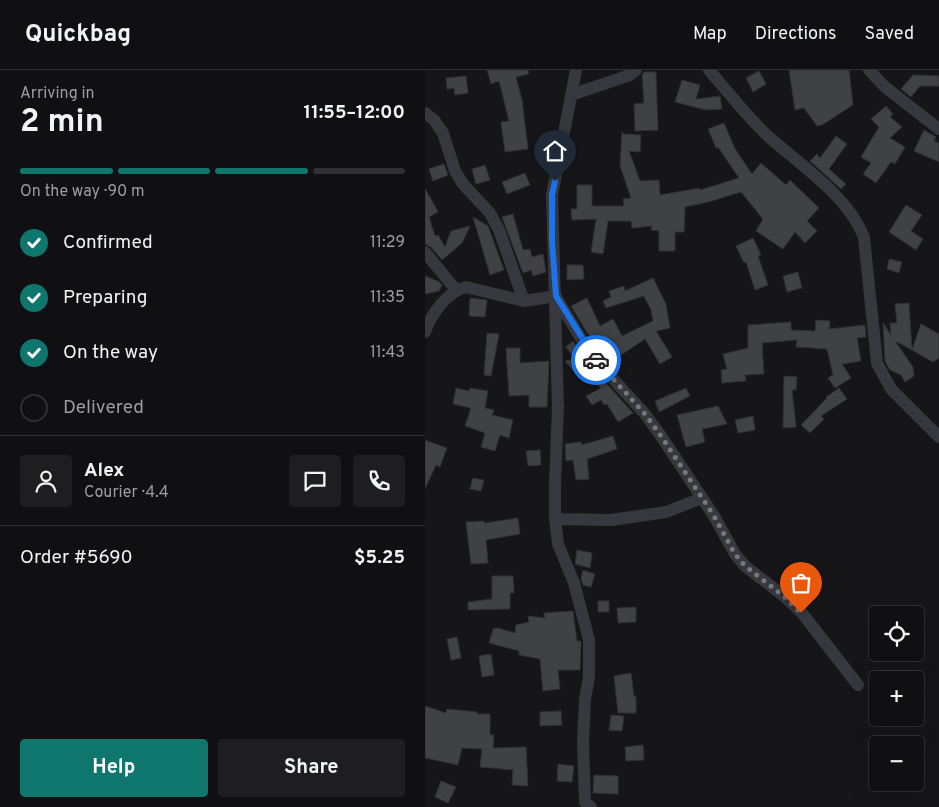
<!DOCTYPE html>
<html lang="en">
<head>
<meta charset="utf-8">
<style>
  body { margin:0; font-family:Overpass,sans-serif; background:#1e1e20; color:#f1f3f6; height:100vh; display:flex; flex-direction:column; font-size:19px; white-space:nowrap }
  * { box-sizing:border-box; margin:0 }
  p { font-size:16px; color:#9c9d9f }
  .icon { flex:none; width:28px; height:28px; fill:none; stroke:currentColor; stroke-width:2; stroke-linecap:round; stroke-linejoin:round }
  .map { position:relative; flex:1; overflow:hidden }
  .drawer { display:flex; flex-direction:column; background:#101012; width:425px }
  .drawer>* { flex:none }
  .fabs { position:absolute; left:444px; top:536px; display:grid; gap:10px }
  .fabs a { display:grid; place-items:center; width:55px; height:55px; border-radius:5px; background:#101012; box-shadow:0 5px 20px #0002,0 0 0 1px #303032; font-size:25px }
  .pin { position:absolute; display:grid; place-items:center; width:42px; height:42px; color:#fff; margin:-51px -21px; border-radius:50% 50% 50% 0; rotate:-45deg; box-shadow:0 0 5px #0007 }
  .pin .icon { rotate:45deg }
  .courier { position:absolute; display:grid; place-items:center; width:50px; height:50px; margin:-25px; border:4px solid #1a73e8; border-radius:50%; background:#fff; color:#222; box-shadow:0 1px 6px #0007 }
  .head em { font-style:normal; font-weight:700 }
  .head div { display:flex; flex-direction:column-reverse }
  .head { display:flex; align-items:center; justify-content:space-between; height:85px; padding:0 20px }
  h1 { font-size:32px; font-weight:700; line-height:38px }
  .bar { display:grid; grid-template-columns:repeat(4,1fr); gap:8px 5px; align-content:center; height:60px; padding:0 20px }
  .bar i { height:6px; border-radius:4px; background:#303032 }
  .bar .selected { background:#0f766e }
  .bar p { grid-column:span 4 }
  .line { display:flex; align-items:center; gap:12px; padding:0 20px; border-top:1px solid #303032 }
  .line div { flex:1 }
  .round { display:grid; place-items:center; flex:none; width:52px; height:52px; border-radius:5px; background:#1e1e20 }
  ol { padding:0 20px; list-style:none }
  li { display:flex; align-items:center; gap:15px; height:55px }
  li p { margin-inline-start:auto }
  li .icon { padding:5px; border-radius:50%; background:#0f766e; color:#fff; stroke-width:4 }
  li:last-child { color:#9c9d9f }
  li i { width:28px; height:28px; border:2px solid #303032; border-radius:50% }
  .primary-button { display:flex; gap:10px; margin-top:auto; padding:10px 20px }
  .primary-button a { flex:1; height:58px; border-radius:5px; background:#0f766e; color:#fff; font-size:20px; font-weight:700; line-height:58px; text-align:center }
  .primary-button a+a { background:#1e1e20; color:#f1f3f6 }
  header { display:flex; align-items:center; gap:30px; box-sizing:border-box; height:70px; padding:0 25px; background:#101012; border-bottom:1px solid #303032 }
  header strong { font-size:24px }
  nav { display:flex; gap:28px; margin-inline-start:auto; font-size:18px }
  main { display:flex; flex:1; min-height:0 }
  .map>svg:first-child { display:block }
</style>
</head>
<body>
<header>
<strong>Quickbag</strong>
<nav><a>Map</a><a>Directions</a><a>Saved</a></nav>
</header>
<main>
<section class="drawer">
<div class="head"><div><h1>2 min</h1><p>Arriving in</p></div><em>11:55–12:00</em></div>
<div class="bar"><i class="selected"></i><i class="selected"></i><i class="selected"></i><i></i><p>On the way · 90 m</p></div>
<ol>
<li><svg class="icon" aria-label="check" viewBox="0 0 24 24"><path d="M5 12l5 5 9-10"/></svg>Confirmed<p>11:29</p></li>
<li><svg class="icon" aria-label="check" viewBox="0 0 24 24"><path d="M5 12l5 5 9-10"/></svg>Preparing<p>11:35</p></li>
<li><svg class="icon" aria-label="check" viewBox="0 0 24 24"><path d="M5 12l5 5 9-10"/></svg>On the way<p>11:43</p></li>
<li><i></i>Delivered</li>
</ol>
<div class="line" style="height:90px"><a class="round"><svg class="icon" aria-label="person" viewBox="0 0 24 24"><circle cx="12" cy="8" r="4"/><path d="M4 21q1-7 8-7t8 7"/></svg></a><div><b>Alex</b><p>Courier · 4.4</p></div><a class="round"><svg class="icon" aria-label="chat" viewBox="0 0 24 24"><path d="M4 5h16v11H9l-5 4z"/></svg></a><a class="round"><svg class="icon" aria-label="phone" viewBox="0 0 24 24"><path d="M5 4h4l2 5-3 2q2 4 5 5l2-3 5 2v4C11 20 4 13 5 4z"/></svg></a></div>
<div class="line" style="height:65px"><div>Order #5690</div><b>$5.25</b></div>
<div class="primary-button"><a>Help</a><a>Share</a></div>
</section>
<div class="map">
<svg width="514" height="737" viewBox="0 0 514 737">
  <rect width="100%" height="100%" fill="#161618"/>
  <!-- building -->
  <path fill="#404145" stroke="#303034" d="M62 0H103L104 4 91 7 97 30 103 79 80 82 76 52 84 51 74 11 66 14Z
    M364 0H424L428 35 397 55 392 56 379 38 370 40Z
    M334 1 341 14 328 22 321 8Z
    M219 2H231L233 60 210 61 209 34 219 33 217 5Z
    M488 5 514 6V16H495L486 27 476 19Z
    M41 6 43 23 30 25 29 18 22 19 21 8Z
    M257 10 275 15 271 29 295 26 297 39 281 40 250 32Z
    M461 36 468 44 465 47 477 57 465 68 480 77 470 94 466 92 451 113 438 104 446 93 436 87 454 57 446 49Z
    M299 53 310 79 327 104 336 93 361 115 365 110 394 138 382 151 392 161 380 173 370 162 358 179 331 161 338 149 316 122 283 132 260 137 259 162H250V181H234V161L226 160 227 156 207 158 206 151H183L178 184 166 182 171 149 147 150 146 139H152V115H167V136H199L198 129 206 128 195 96 197 61 198 64 216 65 215 82 204 81 215 111 234 110 235 125 274 118 275 120 314 108 293 77 291 78 283 59Z
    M499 60 511 67 509 71 514 73V92L489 81Z
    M411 66 422 74 404 99 421 114 416 119 385 91 392 84 395 88Z
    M126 74 125 91 113 93 110 78Z
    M19 94 23 105 8 111 4 99Z
    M60 95 65 110 51 114 47 99Z
    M100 103 105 115 82 124 77 112Z
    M0 118 13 142 4 147 10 166 13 165 20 177 26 161 45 156 37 173 17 190 6 177 0 174Z
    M481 135 497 145 486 161 498 169 491 180 464 162Z
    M88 144 98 180 105 179 107 187 118 184 121 202 108 206 106 200 98 203 77 147Z
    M48 147 63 156 79 200 65 205Z
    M328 168 336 185 333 186 343 215 330 220 321 192 319 193 311 176Z
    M464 189 477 192 474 203 462 199Z
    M142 195H158L159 209 142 210Z
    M373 202 377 218 362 222 358 206Z
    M0 206 13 211 17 215 14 221 0 224Z
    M228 208 241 234 245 258 231 261 247 287 235 294 220 269 193 287 180 268 169 274 146 236 162 228 175 256 188 249 197 266 228 251 226 240 219 226 181 238 178 231 186 227 184 221 199 216 200 221Z
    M45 228 62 230 60 247 44 246Z
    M484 233 487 280 470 271 488 297 489 306 480 312 476 305 465 300 460 291 458 253 466 265 465 253H472L470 234Z
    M391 250 405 251 404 259 440 255 441 267 432 268 436 291 417 294 426 308 410 318 403 308 408 305 402 279 371 277 372 270 337 273 339 304 320 305 321 311 297 313 296 300 302 299 298 284 323 278V255L366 252V260L390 261Z
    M496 254 514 264V288L508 292 487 280Z
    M62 263 74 264 66 306 59 305Z
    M148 271 160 290 208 343 193 352 182 334 179 335 176 330 167 335 161 326 176 318 156 300 151 304 140 291 150 289 141 277Z
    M81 278H95V293L124 291 122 337H104V325L84 326Z
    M359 306 372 307 371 320H367L371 357 358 358Z
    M31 318 44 321 45 318 63 321 60 338 69 340 67 345 88 350 84 368 75 365 70 381 56 377 60 363 40 356 46 338 28 334Z
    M261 318 265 326 234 342 230 331Z
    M414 318 422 329 396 346 399 349 385 363 376 355 402 328 401 327Z
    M293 336 302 354 277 359 280 372 261 377 252 345Z
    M328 346 330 360 313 363 310 350Z
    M188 366 192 379 162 389 164 409 151 410 148 390 141 391 140 374 156 372V375Z
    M0 370 22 378 15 397 11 395 0 419Z
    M115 380 116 395 103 396 101 381Z
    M48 408 59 410 56 421 45 419Z
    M93 448 95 464 61 470 63 493 46 494 41 452 59 451 60 453Z
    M152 480 167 483 165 498 150 494Z
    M158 500 170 504 166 517 158 515 156 508Z
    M67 506H88L89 523H85V539L43 540V532L67 529Z
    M173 531H184V542H173Z
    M211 537V552L193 553 192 538Z
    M148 541 152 571H156L155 600H133L135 619 118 621 115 589 94 585V581L64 573 68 559 73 558 90 563 91 555 104 552 103 546 120 548 119 543Z
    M32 567 36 588 26 590 22 569Z
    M66 584 69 605 57 607 54 586Z
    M206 603 209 627 211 626V643H193L189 606Z
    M0 636 21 643 22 639 52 642V644H65V665H69L68 678 101 677 103 716 87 715 88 700 55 697 57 679 37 678 33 695 0 688Z
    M136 641 137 655 115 656V642Z
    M186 645 199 646 197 661 184 660Z
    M218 675 219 690 201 691 200 677Z
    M133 694 149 696 147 712 132 711Z
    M169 705 193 706V724L168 723Z
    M16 711 31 717 23 733 10 727Z"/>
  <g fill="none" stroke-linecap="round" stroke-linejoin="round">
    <!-- street -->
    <path stroke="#37383d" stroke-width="12" d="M151 0 127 125 133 337 130 415V449L133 474 149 513 164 570V607L160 629 158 673 160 732 166 737
      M284 0C304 23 323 48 345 68 376 95 425 128 439 168L452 293 466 319 514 367
      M444 0 460 17 514 59
      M146 25 205 5 211 0
      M0 43 9 50 18 63 30 101 38 114 65 143 74 160 99 231
      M0 182 31 220
      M132 229 166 285 220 344 236 366 289 446 310 484 320 496 360 527 377 543 433 615
      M0 262C6 244 22 222 41 217L99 231 131 226
      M130 449 186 450 241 442 277 428"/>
  </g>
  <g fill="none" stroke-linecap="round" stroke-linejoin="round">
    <!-- done -->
    <path stroke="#757880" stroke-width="5" stroke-dasharray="0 9" d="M171 290 220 344 236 366 289 446 310 484 320 496 360 527 376 543"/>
    <!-- route -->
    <path stroke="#1a73e8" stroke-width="6" d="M130 111 127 125V171L131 226 171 290"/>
  </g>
</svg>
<div class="fabs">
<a><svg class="icon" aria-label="locate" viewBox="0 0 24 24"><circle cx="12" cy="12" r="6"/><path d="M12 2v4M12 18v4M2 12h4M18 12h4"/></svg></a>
<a>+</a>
<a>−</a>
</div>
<div class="pin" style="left:376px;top:543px;background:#ea580c"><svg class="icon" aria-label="bag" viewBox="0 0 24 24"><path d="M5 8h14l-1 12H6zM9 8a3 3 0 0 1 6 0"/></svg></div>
<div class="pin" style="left:130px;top:111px;background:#1f2937"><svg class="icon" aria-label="home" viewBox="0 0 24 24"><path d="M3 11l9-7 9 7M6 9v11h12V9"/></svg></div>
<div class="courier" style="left:171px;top:290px"><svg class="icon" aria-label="car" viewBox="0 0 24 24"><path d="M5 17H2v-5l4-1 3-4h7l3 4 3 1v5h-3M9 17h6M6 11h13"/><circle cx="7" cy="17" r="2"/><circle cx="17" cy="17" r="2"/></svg></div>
</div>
</main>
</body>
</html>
